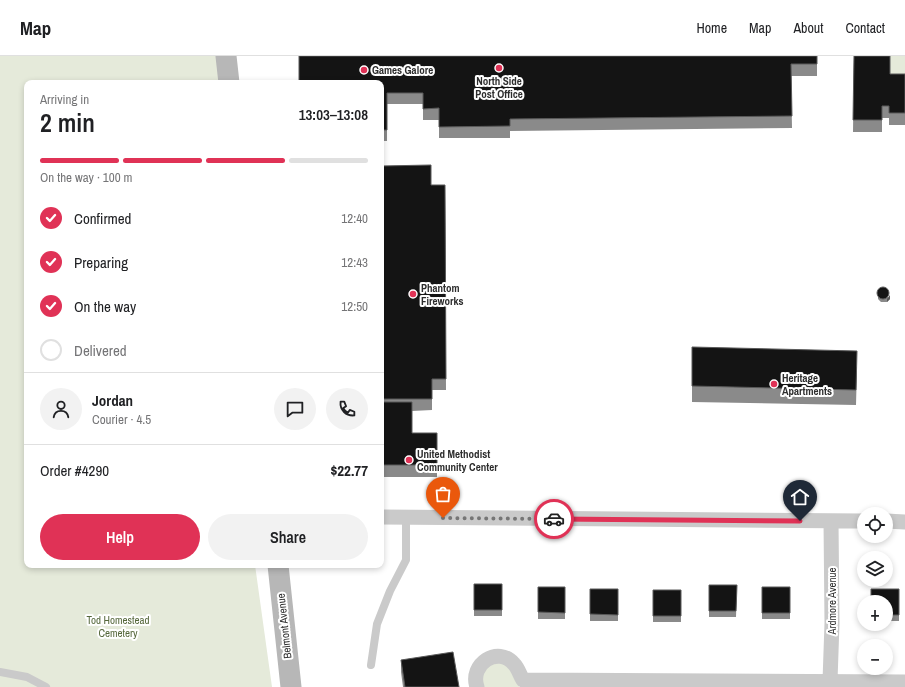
<!DOCTYPE html>
<html lang="en">
<head>
<meta charset="utf-8">
<style>
  body { margin:0; font-family:"Archivo Narrow",sans-serif; background:#f2f2f2; color:#202124; height:100vh; display:flex; flex-direction:column; font-size:15px; white-space:nowrap }
  * { box-sizing:border-box; margin:0 }
  p { font-size:13px; color:#757577 }
  .icon { flex:none; width:22px; height:22px; fill:none; stroke:currentColor; stroke-width:2; stroke-linecap:round; stroke-linejoin:round }
  .map { position:relative; flex:1; overflow:hidden }
  .details { position:absolute; left:24px; top:24px; width:360px; height:488px; display:flex; flex-direction:column; background:#fff; border-radius:8px; box-shadow:0 2px 6px #0003 }
  .details>* { flex:none }
  .tools { position:absolute; left:857px; top:451px; display:grid; gap:8px }
  .tools a { display:grid; place-items:center; width:36px; height:36px; border-radius:50%; background:#fff; box-shadow:0 2px 6px #0003; font-size:20px }
  .pin { position:absolute; display:grid; place-items:center; width:34px; height:34px; color:#fff; margin:-41px -17px; border-radius:50% 50% 50% 0; rotate:-45deg; box-shadow:0 0 4px #0007 }
  .pin .icon { rotate:45deg }
  .courier { position:absolute; display:grid; place-items:center; width:40px; height:40px; margin:-20px; border:3px solid #e03256; border-radius:50%; background:#fff; color:#222; box-shadow:0 1px 5px #0007 }
  .headline em { font-style:normal; font-weight:600 }
  .headline div { display:flex; flex-direction:column-reverse }
  .headline { display:flex; align-items:center; justify-content:space-between; height:68px; padding:0 16px }
  h1 { font-size:26px; font-weight:600; line-height:30px }
  .bar { display:grid; grid-template-columns:repeat(4,1fr); gap:6px 4px; align-content:center; height:48px; padding:0 16px }
  .bar i { height:5px; border-radius:3px; background:#e0e0e0 }
  .bar .on { background:#e03256 }
  .bar p { grid-column:span 4 }
  .line { display:flex; align-items:center; gap:10px; padding:0 16px; border-top:1px solid #e0e0e0 }
  .line div { flex:1 }
  .round { display:grid; place-items:center; flex:none; width:42px; height:42px; border-radius:21px; background:#f2f2f2 }
  ol { padding:0 16px; list-style:none }
  li { display:flex; align-items:center; gap:12px; height:44px }
  li p { margin-inline-start:auto }
  li .icon { padding:4px; border-radius:50%; background:#e03256; color:#fff; stroke-width:4 }
  li:last-child { color:#757577 }
  li i { width:22px; height:22px; border:2px solid #e0e0e0; border-radius:50% }
  .cta { display:flex; gap:8px; margin-top:auto; padding:8px 16px }
  .cta a { flex:1; height:46px; border-radius:24px; background:#e03256; color:#fff; font-size:16px; font-weight:600; line-height:46px; text-align:center }
  .cta a+a { background:#f2f2f2; color:#202124 }
  header { display:flex; align-items:center; gap:24px; box-sizing:border-box; height:56px; padding:0 20px; background:#fff; border-bottom:1px solid #e0e0e0 }
  header strong { font-size:19px }
  nav { display:flex; gap:22px; margin-inline-start:auto; font-size:14px }
  .map>svg:first-child { display:block }
</style>
</head>
<body>
<header>
<strong>Map</strong>
<nav><a>Home</a><a>Map</a><a>About</a><a>Contact</a></nav>
</header>
<div class="map">
<svg width="905" height="631" viewBox="0 0 905 631">
  <rect width="100%" height="100%" fill="#fff"/>
  <!-- green -->
  <path fill="#e5eada" d="M0 0H226L229 27H27V509H255L272 631H0Z
    M890 0H905V30H890Z
    M497 600 523 624 519 631H477L476 616Z"/>
  <g fill="none" stroke-linecap="round" stroke-linejoin="round">
    <!-- lane -->
    <path stroke="#cacaca" stroke-width="8" d="M371 609 377 568 390 535 406 504V461
      M0 616 27 621 46 631"/>
    <!-- street -->
    <path stroke="#cacaca" stroke-width="15" d="M381 461 864 465
      M886 465 905 466
      M523 624 905 626
      M830 625 832 567 831 465
      M477 631C469 608 498 589 514 608 518 612 520 619 523 624"/>
    <!-- secondary -->
    <path stroke="#b7b7b7" stroke-width="21" d="M226 0 229 27
      M278 509 291 631"/>
  </g>
  <!-- wall -->
  <path fill="#8a8a8a" d="M817 0V20H791L792 72 510 75V82H439V64H423V48H387V85H381V27Z
    M854 0 890 18H905V69H889V62H882V76H853Z
    M381 110 431 129H445L446 334H432V354L412 355V377H437V421H381Z
    M878 234 890 243 887 246H881L878 243Z
    M692 291 857 311 856 349 692 346Z
    M474 528H502V560H474Z
    M709 529H737L736 561H709Z
    M538 531H565V563H538Z
    M762 531H790V563H762Z
    M590 533H618V565H590Z
    M899 533V565H886V546Z
    M653 534H681V566H653Z
    M401 604 459 631H403L401 616Z"/>
  <!-- shaded-wall -->
  <path fill="#5a5a5a" d="M890 239V243L887 246V243Z"/>
  <!-- building -->
  <path fill="#141414" stroke="#5a5a5a" d="M299 0H817V8H791L792 60 510 63V70L439 71V52L423 53V37H387V74H381V27H299Z
    M854 0H890V18H905V57H889V50H882V64H853Z
    M431 109V129H445L446 323H432V343H381V110Z
    M877 237a6 6 0 1 1 12 0a6 6 0 1 1-12 0Z
    M692 291 857 295 856 334 692 330Z
    M381 346H412V377H437V409H381Z
    M474 528H502V554H474Z
    M709 529H737L736 555H709Z
    M538 531H565V557L538 556Z
    M762 531H790V557H762Z
    M590 533H618V559L590 558Z
    M871 533H899V559H886V546H871Z
    M653 534H681V560H653Z
    M453 596 459 631H405L401 604Z"/>
  <g fill="none" stroke-linecap="round" stroke-linejoin="round">
    <!-- done -->
    <path stroke="#767676" stroke-width="4" stroke-dasharray="0 7.2" d="M443 462 554 463"/>
    <!-- route -->
    <path stroke="#e03256" stroke-width="5" d="M554 463 800 465"/>
  </g>
  <!-- markers -->
  <g fill="#e03256" stroke="#fff" stroke-width="1.5">
    <circle cx="499" cy="12" r="4"/>
    <circle cx="364" cy="14" r="4"/>
    <circle cx="413" cy="238" r="4"/>
    <circle cx="774" cy="328" r="4"/>
    <circle cx="409" cy="404" r="4"/>
  </g>
  <g text-anchor="middle" stroke-width="4" stroke-linejoin="round" paint-order="stroke">
    <!-- poi labels -->
    <g font-size="11" font-weight="bold" fill="#2d2d2d" stroke="#fff" text-anchor="start">
      <text x="372" y="18">Games Galore</text>
      <text x="499" y="29" text-anchor="middle">North Side<tspan x="499" dy="13">Post Office</tspan></text>
      <text x="421" y="236">Phantom<tspan x="421" dy="13">Fireworks</tspan></text>
      <text x="782" y="326">Heritage<tspan x="782" dy="13">Apartments</tspan></text>
      <text x="417" y="402">United Methodist<tspan x="417" dy="13">Community Center</tspan></text>
    </g>
    <!-- street labels -->
    <g font-size="11" fill="#2d2d2d" stroke="#fff">
      <text transform="translate(832 545) rotate(-90)" y="4">Ardmore Avenue</text>
      <text transform="translate(284 570) rotate(-96)" y="4">Belmont Avenue</text>
    </g>
    <!-- park labels -->
    <g font-size="11" fill="#55673b" stroke="#fff">
      <text x="118" y="568">Tod Homestead<tspan x="118" dy="13">Cemetery</tspan></text>
    </g>
  </g>
</svg>
<div class="tools">
<a><svg class="icon" aria-label="locate" viewBox="0 0 24 24"><circle cx="12" cy="12" r="6"/><path d="M12 2v4M12 18v4M2 12h4M18 12h4"/></svg></a>
<a><svg class="icon" aria-label="layers" viewBox="0 0 24 24"><path d="M12 4l9 5-9 5-9-5zM3 14l9 5 9-5"/></svg></a>
<a>+</a>
<a>−</a>
</div>
<div class="pin" style="left:443px;top:462px;background:#ea580c"><svg class="icon" aria-label="bag" viewBox="0 0 24 24"><path d="M5 8h14l-1 12H6zM9 8a3 3 0 0 1 6 0"/></svg></div>
<div class="pin" style="left:800px;top:465px;background:#1f2937"><svg class="icon" aria-label="home" viewBox="0 0 24 24"><path d="M3 11l9-7 9 7M6 9v11h12V9"/></svg></div>
<div class="courier" style="left:554px;top:463px"><svg class="icon" aria-label="car" viewBox="0 0 24 24"><path d="M5 17H2v-5l4-1 3-4h7l3 4 3 1v5h-3M9 17h6M6 11h13"/><circle cx="7" cy="17" r="2"/><circle cx="17" cy="17" r="2"/></svg></div>
<section class="details">
<div class="headline"><div><h1>2 min</h1><p>Arriving in</p></div><em>13:03–13:08</em></div>
<div class="bar"><i class="on"></i><i class="on"></i><i class="on"></i><i></i><p>On the way · 100 m</p></div>
<ol>
<li><svg class="icon" aria-label="check" viewBox="0 0 24 24"><path d="M5 12l5 5 9-10"/></svg>Confirmed<p>12:40</p></li>
<li><svg class="icon" aria-label="check" viewBox="0 0 24 24"><path d="M5 12l5 5 9-10"/></svg>Preparing<p>12:43</p></li>
<li><svg class="icon" aria-label="check" viewBox="0 0 24 24"><path d="M5 12l5 5 9-10"/></svg>On the way<p>12:50</p></li>
<li><i></i>Delivered</li>
</ol>
<div class="line" style="height:72px"><a class="round"><svg class="icon" aria-label="person" viewBox="0 0 24 24"><circle cx="12" cy="8" r="4"/><path d="M4 21q1-7 8-7t8 7"/></svg></a><div><b>Jordan</b><p>Courier · 4.5</p></div><a class="round"><svg class="icon" aria-label="chat" viewBox="0 0 24 24"><path d="M4 5h16v11H9l-5 4z"/></svg></a><a class="round"><svg class="icon" aria-label="phone" viewBox="0 0 24 24"><path d="M5 4h4l2 5-3 2q2 4 5 5l2-3 5 2v4C11 20 4 13 5 4z"/></svg></a></div>
<div class="line" style="height:52px"><div>Order #4290</div><b>$22.77</b></div>
<div class="cta"><a>Help</a><a>Share</a></div>
</section>
</div>
</body>
</html>
